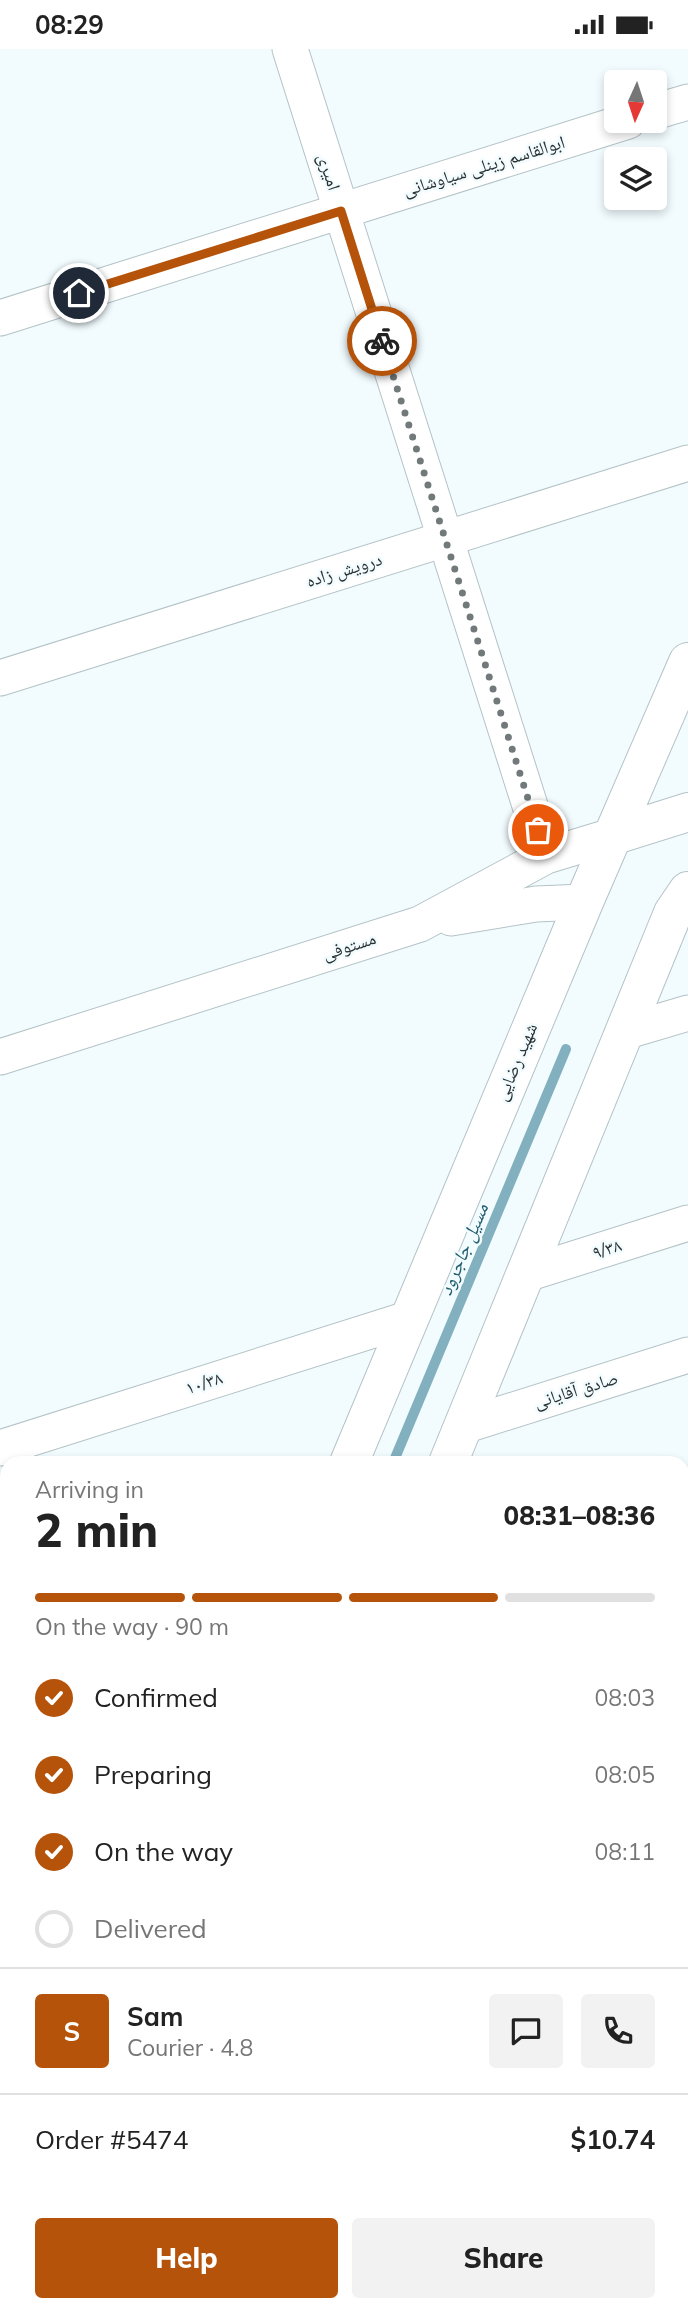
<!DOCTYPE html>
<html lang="en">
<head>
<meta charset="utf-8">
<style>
  body { margin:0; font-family:Mulish,"Noto Naskh Arabic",sans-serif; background:#f2f2f2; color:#222; height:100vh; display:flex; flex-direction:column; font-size:26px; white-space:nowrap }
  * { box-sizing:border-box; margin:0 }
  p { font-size:23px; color:#767676 }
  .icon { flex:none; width:38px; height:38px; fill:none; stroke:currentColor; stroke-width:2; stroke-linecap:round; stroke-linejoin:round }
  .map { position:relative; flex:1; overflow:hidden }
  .side { position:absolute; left:0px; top:1407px; width:690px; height:856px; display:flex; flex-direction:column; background:#fff; border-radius:21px 21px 0 0; box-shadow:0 4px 10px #0003 }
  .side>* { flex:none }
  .needle { width:46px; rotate:183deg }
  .controls { position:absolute; left:604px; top:21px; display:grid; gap:14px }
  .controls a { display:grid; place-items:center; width:63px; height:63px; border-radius:7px; background:#fff; box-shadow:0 4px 10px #0003; font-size:35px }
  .pin { position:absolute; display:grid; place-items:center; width:60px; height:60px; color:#fff; margin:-30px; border:4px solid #fff; border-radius:50%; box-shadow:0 2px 7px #0007 }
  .courier { position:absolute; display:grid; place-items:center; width:70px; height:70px; margin:-35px; border:5px solid #b45309; border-radius:50%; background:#fff; color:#222; box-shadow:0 2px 9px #0007 }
  .overview em { font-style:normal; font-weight:800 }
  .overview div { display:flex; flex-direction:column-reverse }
  .overview { display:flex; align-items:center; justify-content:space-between; height:119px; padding:0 35px }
  h1 { font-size:46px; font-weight:800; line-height:52px }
  .bar { display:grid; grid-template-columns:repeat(4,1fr); gap:10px 7px; align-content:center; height:84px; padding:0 35px }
  .bar i { height:9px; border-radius:5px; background:#e0e0e0 }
  .bar .active { background:#b45309 }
  .bar p { grid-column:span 4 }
  .line { display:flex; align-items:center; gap:18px; padding:0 35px; border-top:2px solid #e0e0e0 }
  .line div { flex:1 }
  .round { display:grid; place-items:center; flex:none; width:74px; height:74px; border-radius:7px; background:#f2f2f2 }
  ol { padding:0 35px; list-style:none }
  li { display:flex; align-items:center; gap:21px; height:77px }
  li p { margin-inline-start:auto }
  li .icon { padding:7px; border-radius:50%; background:#b45309; color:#fff; stroke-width:4 }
  li:last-child { color:#767676 }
  li i { width:38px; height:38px; border:4px solid #e0e0e0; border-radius:50% }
  .action { display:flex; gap:14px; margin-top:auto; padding:14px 35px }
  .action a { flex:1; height:80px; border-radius:7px; background:#b45309; color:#fff; font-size:28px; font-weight:800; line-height:80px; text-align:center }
  .action a+a { background:#f2f2f2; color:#222 }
  .status { display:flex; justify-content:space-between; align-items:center; height:49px; padding:0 35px; background:#fff; direction:ltr }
  .status svg { height:19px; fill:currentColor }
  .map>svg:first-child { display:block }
</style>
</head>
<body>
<div class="status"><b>08:29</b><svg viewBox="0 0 49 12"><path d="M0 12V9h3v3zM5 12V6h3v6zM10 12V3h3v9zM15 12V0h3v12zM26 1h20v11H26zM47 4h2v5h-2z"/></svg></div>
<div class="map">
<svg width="688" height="2262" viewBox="0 0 688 2262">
  <rect width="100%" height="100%" fill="#f2fcff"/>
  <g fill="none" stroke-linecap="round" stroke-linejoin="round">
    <!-- stream -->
    <path stroke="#82b0bf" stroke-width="10" d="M393 1414 566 1000
      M39 2262 41 2256"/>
    <defs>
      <path id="minor" d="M290 0 546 807
        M654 63 688 53
        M0 269 628 72
        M0 629 688 414
        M451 869 536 855 584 853
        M624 983 688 964
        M0 1008 420 875 546 807 612 787
        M526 1225 688 1174
        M463 1377 688 1306
        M0 1399 408 1270
        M682 1541 688 1539
        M0 1550 7 1573
        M682 1578 688 1580
        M0 1765 7 1763
        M682 1868 688 1854
        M0 1992 7 1990
        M0 2150 7 2148
        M682 2177 688 2179
        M516 2262 519 2256"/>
      <path id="major" d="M612 787 688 763
        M349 1414 584 853 688 613
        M448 1414 673 864 688 842
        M0 2232 7 2215
        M84 2262 87 2256"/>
    </defs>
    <!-- minor casing -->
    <use href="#minor" stroke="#b4c3c7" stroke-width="37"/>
    <!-- major casing -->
    <use href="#major" stroke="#b4c3c7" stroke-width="40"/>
    <!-- minor -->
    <use href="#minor" stroke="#fff" stroke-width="35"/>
    <!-- major -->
    <use href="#major" stroke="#fff" stroke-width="38"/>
  </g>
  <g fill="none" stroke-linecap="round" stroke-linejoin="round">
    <!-- done -->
    <path stroke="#71797b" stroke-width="7" stroke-dasharray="0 12.6" d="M382 292 538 781"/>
    <!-- route -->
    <path stroke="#b45309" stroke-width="9" d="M79 244 341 162 382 292"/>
  </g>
  <g text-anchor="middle" stroke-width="5" stroke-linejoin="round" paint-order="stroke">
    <!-- street labels -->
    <g font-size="18" fill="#2c3234" stroke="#f2fcff">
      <text transform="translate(484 117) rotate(-17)" y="6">ابوالقاسم زینلی سیاوشانی</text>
      <text transform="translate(329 123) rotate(72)" y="6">امیری</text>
      <text transform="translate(344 521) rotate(-17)" y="6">درویش زاده</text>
      <text transform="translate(349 897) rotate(-18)" y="6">مستوفی</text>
      <text transform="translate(516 1013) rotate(-67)" y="6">شهید رضایی</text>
      <text transform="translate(607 1200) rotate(-17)" y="6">۹/۳۸</text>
      <text transform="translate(204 1334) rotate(-18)" y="6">۱۰/۳۸</text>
      <text transform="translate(576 1341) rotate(-17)" y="6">صادق آقایانی</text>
    </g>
    <!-- water labels -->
    <g font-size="19" font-style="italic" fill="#215d6e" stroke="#f2fcff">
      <text transform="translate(463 1200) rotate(-67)" y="7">مسیل جاجرود</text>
    </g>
  </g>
</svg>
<div class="controls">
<a><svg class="needle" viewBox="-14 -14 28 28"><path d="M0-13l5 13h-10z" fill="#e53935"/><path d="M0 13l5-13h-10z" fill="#767676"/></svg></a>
<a><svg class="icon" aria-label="layers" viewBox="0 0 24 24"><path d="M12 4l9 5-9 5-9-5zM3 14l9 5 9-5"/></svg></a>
</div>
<div class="pin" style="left:538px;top:781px;background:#ea580c"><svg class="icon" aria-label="bag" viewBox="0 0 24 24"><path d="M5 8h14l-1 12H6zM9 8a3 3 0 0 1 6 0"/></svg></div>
<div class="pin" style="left:79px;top:244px;background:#1f2937"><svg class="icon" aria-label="home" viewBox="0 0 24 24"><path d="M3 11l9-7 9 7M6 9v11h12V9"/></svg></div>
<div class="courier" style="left:382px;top:292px"><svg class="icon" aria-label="bike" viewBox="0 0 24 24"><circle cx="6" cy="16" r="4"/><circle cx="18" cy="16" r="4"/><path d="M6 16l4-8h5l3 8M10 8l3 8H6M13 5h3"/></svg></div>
<section class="side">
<div class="overview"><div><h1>2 min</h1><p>Arriving in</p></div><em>08:31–08:36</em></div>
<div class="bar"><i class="active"></i><i class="active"></i><i class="active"></i><i></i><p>On the way · 90 m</p></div>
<ol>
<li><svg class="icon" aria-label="check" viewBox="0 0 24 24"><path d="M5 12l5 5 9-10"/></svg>Confirmed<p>08:03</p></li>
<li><svg class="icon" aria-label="check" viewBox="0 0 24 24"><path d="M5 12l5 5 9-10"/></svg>Preparing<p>08:05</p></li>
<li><svg class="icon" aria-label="check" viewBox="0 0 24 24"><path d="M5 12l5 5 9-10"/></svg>On the way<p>08:11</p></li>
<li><i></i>Delivered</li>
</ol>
<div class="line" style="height:126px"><b class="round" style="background:#b45309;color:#fff">S</b><div><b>Sam</b><p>Courier · 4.8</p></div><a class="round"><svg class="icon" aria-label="chat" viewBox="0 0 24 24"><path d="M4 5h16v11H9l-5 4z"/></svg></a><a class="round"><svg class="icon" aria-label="phone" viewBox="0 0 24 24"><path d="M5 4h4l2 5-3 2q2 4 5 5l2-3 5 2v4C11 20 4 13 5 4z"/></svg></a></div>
<div class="line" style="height:91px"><div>Order #5474</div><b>$10.74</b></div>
<div class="action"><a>Help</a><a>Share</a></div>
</section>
</div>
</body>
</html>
